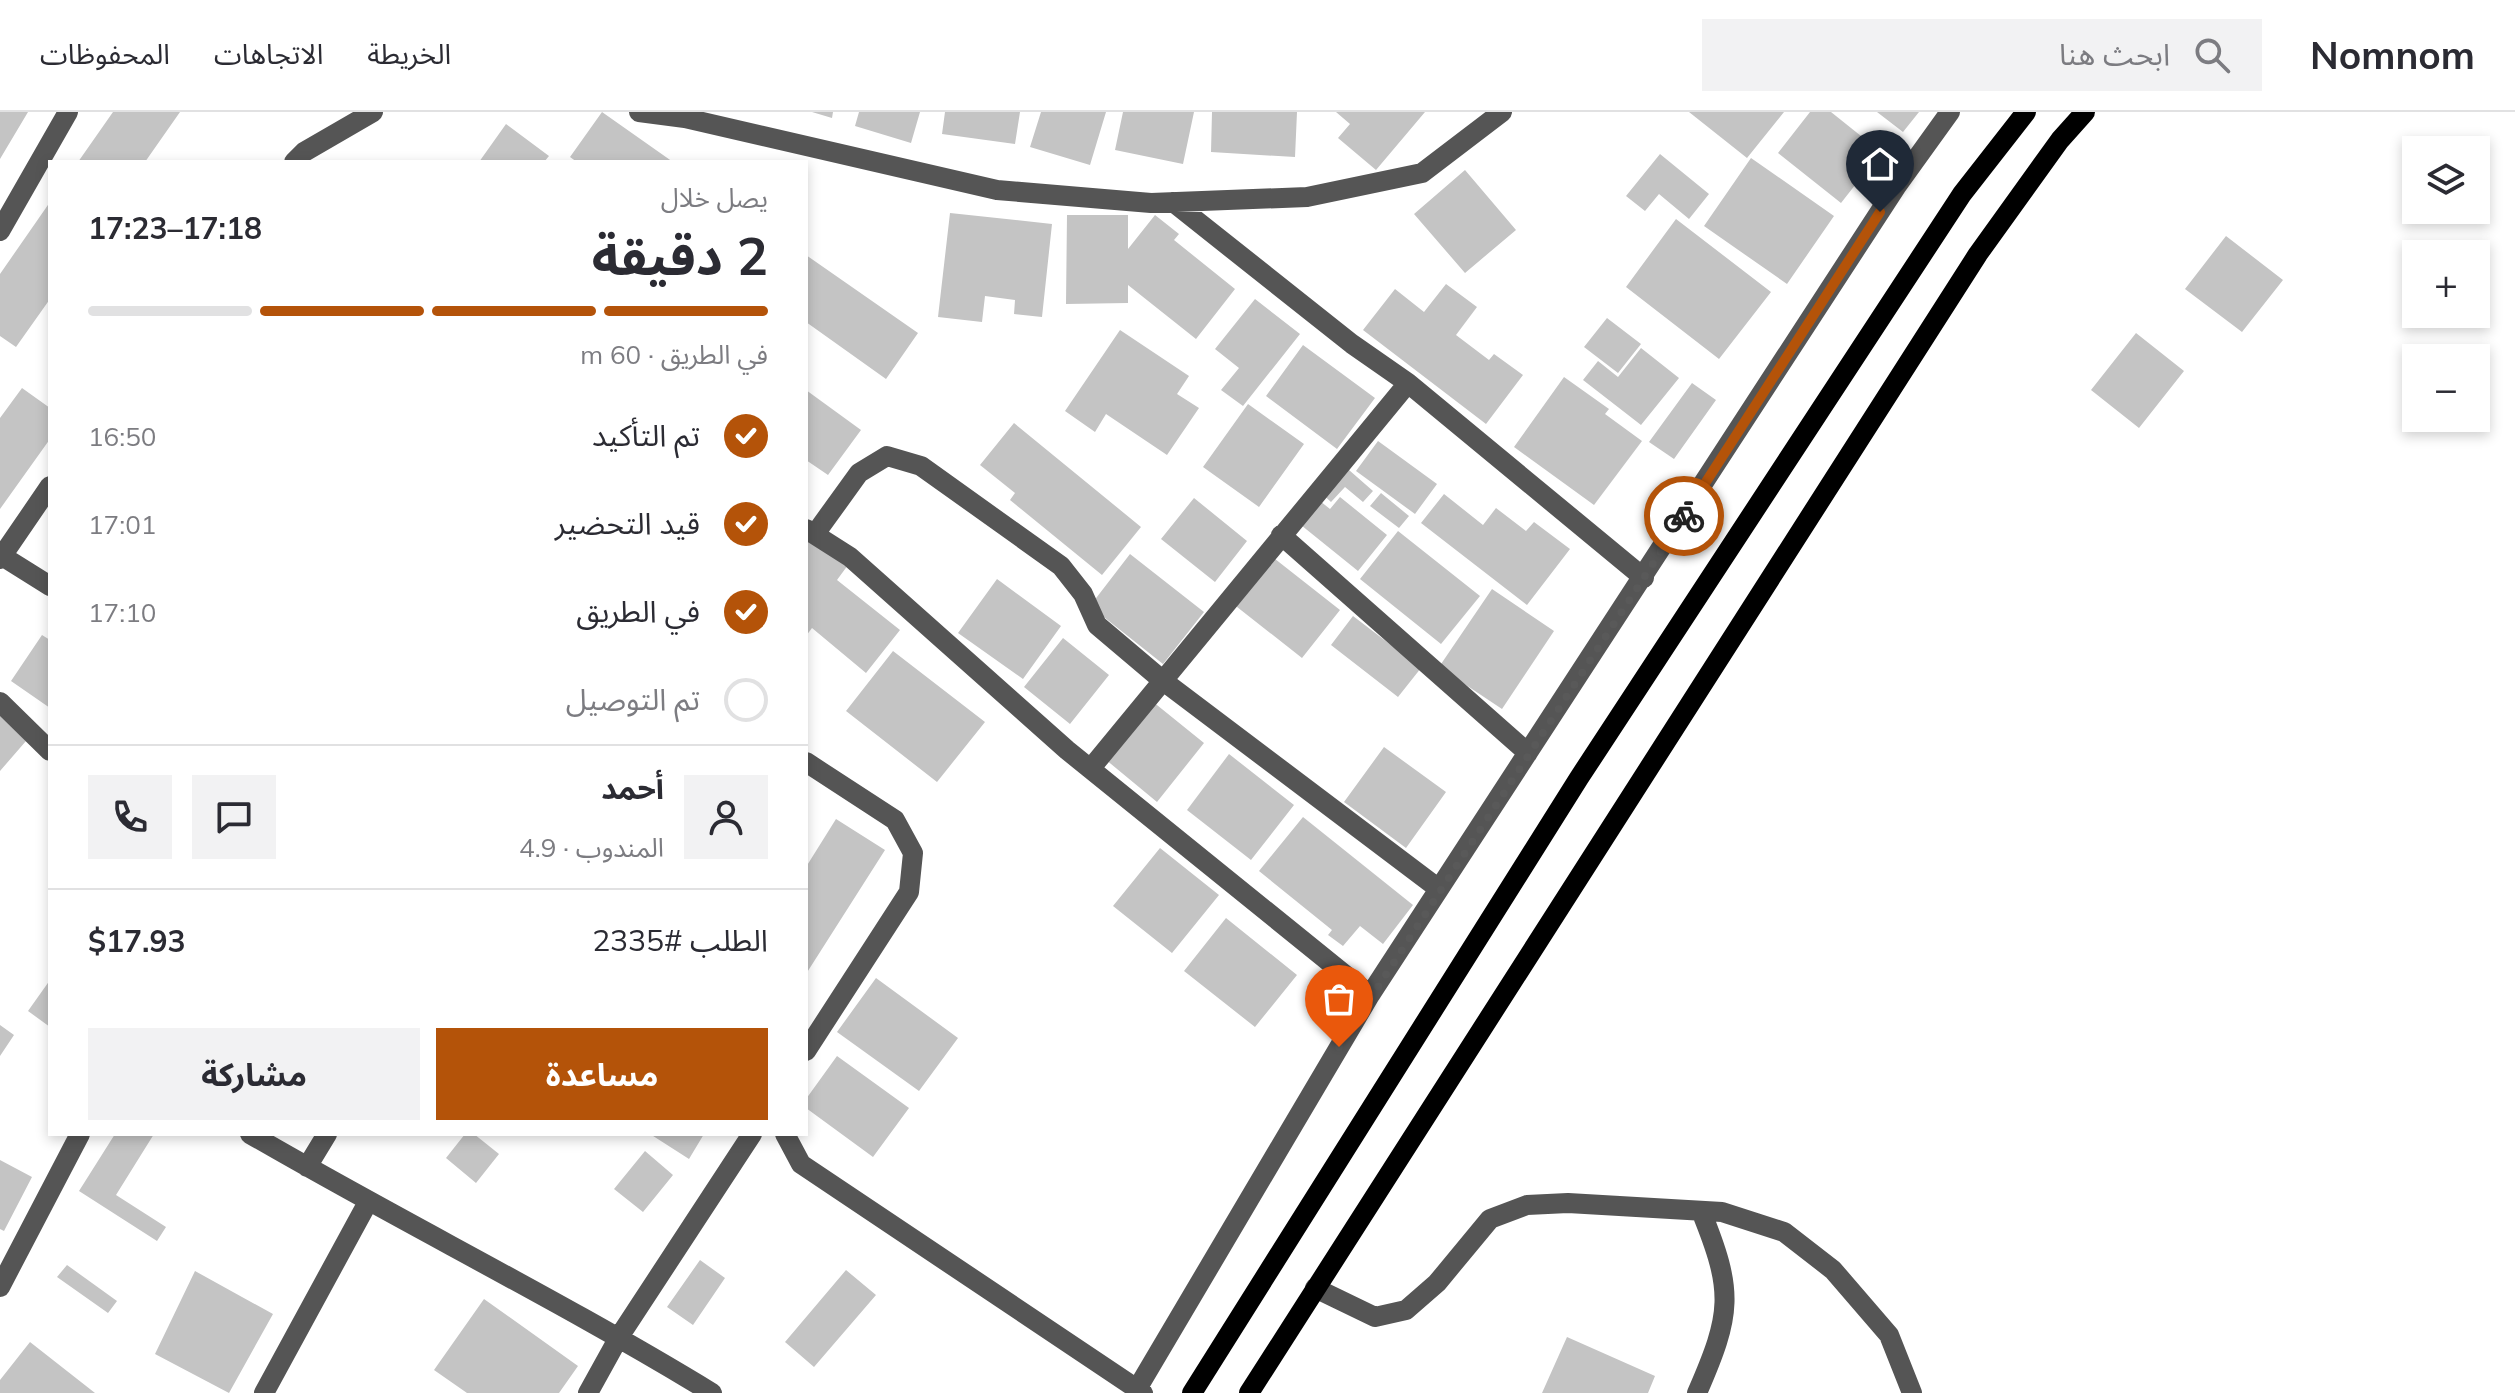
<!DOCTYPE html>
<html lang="ar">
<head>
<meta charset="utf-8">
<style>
  body { margin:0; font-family:Mulish,"Noto Sans Arabic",sans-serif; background:#f2f2f3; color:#2b2b33; direction:rtl; height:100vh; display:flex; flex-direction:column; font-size:30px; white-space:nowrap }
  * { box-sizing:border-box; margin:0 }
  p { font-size:26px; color:#7c7c81 }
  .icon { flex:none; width:44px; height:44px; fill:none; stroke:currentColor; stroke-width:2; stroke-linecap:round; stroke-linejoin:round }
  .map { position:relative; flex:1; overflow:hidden; direction:ltr }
  .panel { position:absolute; left:48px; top:48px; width:760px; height:976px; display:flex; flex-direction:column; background:#fff; border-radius:0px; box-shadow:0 4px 12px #0003; direction:rtl }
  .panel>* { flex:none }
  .buttons { position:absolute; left:2402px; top:24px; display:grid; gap:16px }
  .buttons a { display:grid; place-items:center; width:88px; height:88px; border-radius:0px; background:#fff; box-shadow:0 4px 12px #0003; font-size:40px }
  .pin { position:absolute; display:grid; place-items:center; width:68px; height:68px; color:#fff; margin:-82px -34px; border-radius:50% 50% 50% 0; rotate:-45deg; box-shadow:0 0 8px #0007 }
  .pin .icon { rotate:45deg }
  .courier { position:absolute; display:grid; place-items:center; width:80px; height:80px; margin:-40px; border:6px solid #b45309; border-radius:50%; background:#fff; color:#222; box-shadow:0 2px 10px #0007 }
  .overview em { font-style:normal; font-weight:700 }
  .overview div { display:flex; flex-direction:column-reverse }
  .overview { display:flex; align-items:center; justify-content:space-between; height:136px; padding:0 40px }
  h1 { font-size:52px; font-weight:700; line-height:60px }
  .bar { display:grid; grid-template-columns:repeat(4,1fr); gap:12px 8px; align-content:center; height:96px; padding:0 40px }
  .bar i { height:10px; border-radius:6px; background:#e1e1e2 }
  .bar .on { background:#b45309 }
  .bar p { grid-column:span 4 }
  .line { display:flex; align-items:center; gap:20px; padding:0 40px; border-top:2px solid #e1e1e2 }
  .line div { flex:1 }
  .round { display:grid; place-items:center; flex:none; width:84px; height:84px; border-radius:0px; background:#f2f2f3 }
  ol { padding:0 40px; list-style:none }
  li { display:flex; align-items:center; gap:24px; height:88px }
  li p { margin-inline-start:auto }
  li .icon { padding:8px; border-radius:50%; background:#b45309; color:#fff; stroke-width:4 }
  li:last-child { color:#7c7c81 }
  li i { width:44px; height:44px; border:4px solid #e1e1e2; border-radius:50% }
  .action { display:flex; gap:16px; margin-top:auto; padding:16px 40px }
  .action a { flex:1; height:92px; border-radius:0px; background:#b45309; color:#fff; font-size:32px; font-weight:700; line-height:92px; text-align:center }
  .action a+a { background:#f2f2f3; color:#2b2b33 }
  header { display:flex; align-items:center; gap:48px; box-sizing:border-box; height:112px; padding:0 40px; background:#fff; border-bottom:2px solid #e1e1e2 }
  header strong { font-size:38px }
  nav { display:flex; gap:44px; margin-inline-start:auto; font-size:28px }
  .search { width:560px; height:72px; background:#f2f2f3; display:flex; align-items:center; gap:20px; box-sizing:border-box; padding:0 28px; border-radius:0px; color:#7c7c81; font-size:30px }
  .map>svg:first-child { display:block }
</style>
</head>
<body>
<header>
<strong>Nomnom</strong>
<div class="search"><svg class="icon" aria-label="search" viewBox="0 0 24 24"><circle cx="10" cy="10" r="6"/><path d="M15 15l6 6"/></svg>ابحث هنا</div>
<nav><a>الخريطة</a><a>الاتجاهات</a><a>المحفوظات</a></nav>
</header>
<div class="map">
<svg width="2515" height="1281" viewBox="0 0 2515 1281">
  <rect width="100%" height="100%" fill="#fff"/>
  <!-- building -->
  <path fill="#c4c4c4" d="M0 0H28L0 47Z
    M113 0H180L145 50H78Z
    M602 0 673 50H577L570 45Z
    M812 0H833L832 6Z
    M859 0H920L911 31 855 14Z
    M945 0H1020L1015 32 942 22Z
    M1041 0H1106L1090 53 1030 35Z
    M1123 0H1194L1183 52 1115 38Z
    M1212 0H1297L1295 45 1211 40Z
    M1336 0H1425L1376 58 1338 26 1350 12Z
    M1689 0H1784L1747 46Z
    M1810 0H1831L1881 40 1841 91 1778 41Z
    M1877 0H1919L1903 20Z
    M506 12 549 44 544 50H479Z
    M1660 42 1709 82 1689 107 1659 82 1645 99 1626 84Z
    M1751 46 1834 104 1787 172 1704 114Z
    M1465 58 1516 118 1465 161 1414 102Z
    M50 90V187L16 235 0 224V162Z
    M950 101 1052 112 1042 205 1014 202 1015 188 985 184 982 210 938 205Z
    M1067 103H1128V137L1155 103 1179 122 1174 128 1235 177 1196 227 1128 173V191L1066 192Z
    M1676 107 1771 180 1719 247 1626 175Z
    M2226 124 2283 168 2242 220 2185 177Z
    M806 143 918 221 886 267 806 210Z
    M1446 172 1477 195 1456 223 1489 248 1494 242 1523 263 1486 312 1363 218 1395 177 1424 200Z
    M1255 187 1300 222 1243 294 1221 278 1239 256 1215 237Z
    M1607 206 1641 232 1618 261 1584 235Z
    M1120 218 1189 264 1177 282 1199 296 1167 343 1106 302 1095 320 1065 299Z
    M2136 221 2184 259 2139 316 2091 278Z
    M1303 233 1375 286 1337 337 1266 284Z
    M1641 236 1679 266 1641 313 1583 268 1598 249 1618 265Z
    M1564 265 1609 297 1605 302 1642 329 1594 393 1514 335Z
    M1692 271 1716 288 1674 347 1649 330Z
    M22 276 50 296V327L0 397V306Z
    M806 278 861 318 828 363 806 348Z
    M1248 292 1304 332 1259 395 1203 355Z
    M1014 311 1141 415 1102 463 1010 388 1015 381 980 353Z
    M1378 329 1437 372 1415 402 1356 359Z
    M1341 351 1373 379 1363 390 1345 375 1331 390 1318 378Z
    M1381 381 1409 404 1399 416 1370 394Z
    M1444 382 1483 413 1496 396 1526 419 1534 410 1570 437 1527 493 1421 411Z
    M1315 385 1330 397 1340 385 1387 423 1358 459 1296 409Z
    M1194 386 1247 429 1215 470 1161 427Z
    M1398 419 1480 484 1441 532 1360 467Z
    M806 420 848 453 837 468 900 518 866 561 812 516 806 524Z
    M1130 442 1204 500 1163 552 1090 494Z
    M1270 443 1340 498 1302 546 1232 491Z
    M997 467 1061 514 1023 567 958 521Z
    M1492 477 1554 519 1502 597 1439 555Z
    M1353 504 1421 556 1398 585 1331 533Z
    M42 523 50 528V596L11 569Z
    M1063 526 1109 563 1070 612 1024 575Z
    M893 539 985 610 937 670 846 599Z
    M1152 589 1204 631 1157 690 1105 647Z
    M0 602 26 629 0 659Z
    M1384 635 1446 680 1406 736 1344 690Z
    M1229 642 1294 693 1251 748 1187 698Z
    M1303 705 1413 793 1383 832 1360 814 1343 834 1328 823 1332 818 1259 759Z
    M836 707 885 738 806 862V755Z
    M1160 736 1219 783 1172 841 1113 794Z
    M1226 806 1297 863 1255 915 1184 859Z
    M876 866 958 926 919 979 837 920Z
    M50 868V915L28 899Z
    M0 913 14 923 0 944Z
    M837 944 909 996 873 1045 806 996V987Z
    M115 1022H154L116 1083 166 1115 157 1129 79 1079Z
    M465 1022H474L499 1042 476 1071 446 1046Z
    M650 1022H704L689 1047Z
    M645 1039 673 1063 643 1100 614 1077Z
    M0 1048 32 1065 4 1119 0 1117Z
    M700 1148 725 1166 693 1213 667 1195Z
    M67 1153 117 1189 108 1201 57 1165Z
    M846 1158 876 1183 814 1255 785 1230Z
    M195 1159 273 1202 229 1281 155 1242Z
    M484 1187 578 1254 559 1281H467L434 1258Z
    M1567 1225 1655 1264 1648 1281H1542Z
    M30 1230 95 1281H0V1268Z"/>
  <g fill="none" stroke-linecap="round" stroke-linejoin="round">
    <!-- minor -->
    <path stroke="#555" stroke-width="20" d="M639 0 685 6 997 78 1151 91 1307 85 1422 61 1502 0
      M294 50 304 40 373 0
      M1173 90 1352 232 1408 271 1644 466
      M0 119 68 0
      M806 417 850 445 1067 638 1370 883
      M815 422 859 361 887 344 921 354 1061 454 1083 482 1097 513 1162 568 1439 777
      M1281 423 1528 641
      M2 444 50 474
      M0 447 50 374
      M0 590 50 639
      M806 650 895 708 913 741 909 780 806 939
      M1091 656 1408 271
      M250 1022C403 1111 561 1189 712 1281
      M785 1022 801 1052 1143 1281
      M307 1055 327 1022
      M0 1175 80 1022
      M1315 1176 1375 1205 1406 1198 1437 1171 1490 1107 1527 1093 1568 1091 1722 1100 1784 1120 1833 1158 1889 1223 1912 1281
      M1137 1277 1370 883 1896 75 1950 0
      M264 1281 368 1090
      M588 1281 619 1225 752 1022
      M1697 1281C1732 1201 1734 1180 1701 1099"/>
    <!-- major -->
    <path stroke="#000" stroke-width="20" d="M1192 1281 1579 666 1962 82 2026 0
      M1249 1281 1978 142 2060 28 2085 0"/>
  </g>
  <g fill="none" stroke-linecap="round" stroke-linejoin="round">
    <!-- done -->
    <path stroke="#595959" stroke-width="8" stroke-dasharray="0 14.4" d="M1339 935 1684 404"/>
    <!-- route -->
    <path stroke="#b45309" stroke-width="10" d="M1684 404 1880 100"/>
  </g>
</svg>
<div class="buttons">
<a><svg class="icon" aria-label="layers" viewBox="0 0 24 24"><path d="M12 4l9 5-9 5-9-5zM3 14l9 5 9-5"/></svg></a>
<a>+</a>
<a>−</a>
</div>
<div class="pin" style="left:1339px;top:935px;background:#ea580c"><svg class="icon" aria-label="bag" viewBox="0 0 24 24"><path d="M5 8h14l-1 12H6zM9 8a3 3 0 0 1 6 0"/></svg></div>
<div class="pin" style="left:1880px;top:100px;background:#1f2937"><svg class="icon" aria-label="home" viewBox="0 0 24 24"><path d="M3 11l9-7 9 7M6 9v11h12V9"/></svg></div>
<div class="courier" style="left:1684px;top:404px"><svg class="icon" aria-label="bike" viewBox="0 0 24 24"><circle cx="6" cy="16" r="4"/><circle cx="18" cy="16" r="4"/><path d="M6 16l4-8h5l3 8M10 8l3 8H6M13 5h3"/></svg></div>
<section class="panel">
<div class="overview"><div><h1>2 دقيقة</h1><p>يصل خلال</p></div><em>17:18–17:23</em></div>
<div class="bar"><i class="on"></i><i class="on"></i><i class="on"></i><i></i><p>في الطريق · 60 m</p></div>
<ol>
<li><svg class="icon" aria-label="check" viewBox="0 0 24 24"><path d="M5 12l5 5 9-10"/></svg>تم التأكيد<p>16:50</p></li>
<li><svg class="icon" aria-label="check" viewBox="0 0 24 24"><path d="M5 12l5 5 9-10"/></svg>قيد التحضير<p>17:01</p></li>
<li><svg class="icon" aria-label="check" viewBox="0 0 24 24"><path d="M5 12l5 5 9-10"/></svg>في الطريق<p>17:10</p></li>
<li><i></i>تم التوصيل</li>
</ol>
<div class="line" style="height:144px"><a class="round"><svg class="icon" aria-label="person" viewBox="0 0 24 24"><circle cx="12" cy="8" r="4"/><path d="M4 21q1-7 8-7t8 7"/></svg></a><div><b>أحمد</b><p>المندوب · 4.9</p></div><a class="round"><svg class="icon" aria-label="chat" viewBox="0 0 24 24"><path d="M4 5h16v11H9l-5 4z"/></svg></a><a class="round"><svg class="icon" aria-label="phone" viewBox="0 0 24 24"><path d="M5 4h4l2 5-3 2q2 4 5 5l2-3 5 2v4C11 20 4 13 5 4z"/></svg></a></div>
<div class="line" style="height:104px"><div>الطلب #2335</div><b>$17.93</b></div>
<div class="action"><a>مساعدة</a><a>مشاركة</a></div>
</section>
</div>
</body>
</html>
